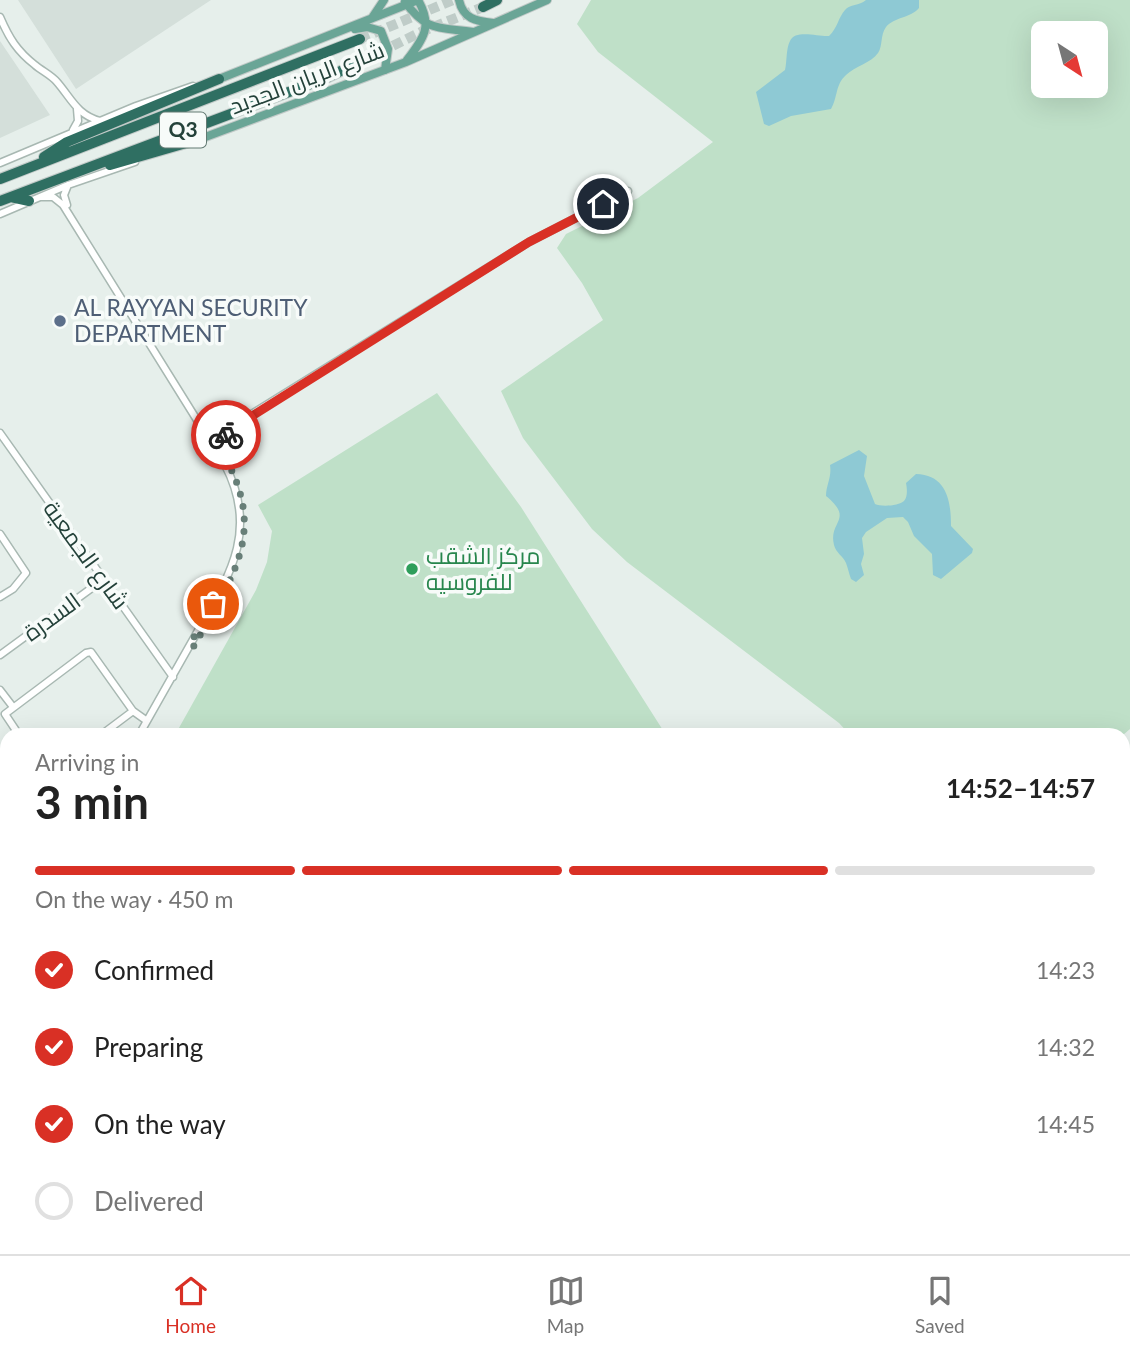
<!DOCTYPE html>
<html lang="en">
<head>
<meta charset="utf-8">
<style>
  body { margin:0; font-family:Lato,Cairo,sans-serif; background:#f6f6f6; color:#222; height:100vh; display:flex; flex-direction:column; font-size:26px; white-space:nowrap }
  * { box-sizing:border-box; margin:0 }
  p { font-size:23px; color:#767676 }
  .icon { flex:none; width:38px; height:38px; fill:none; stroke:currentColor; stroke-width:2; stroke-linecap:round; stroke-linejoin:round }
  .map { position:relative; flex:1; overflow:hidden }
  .details { position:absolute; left:0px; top:728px; width:1130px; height:527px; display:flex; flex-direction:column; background:#fff; border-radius:21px 21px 0 0; box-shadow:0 7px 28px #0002 }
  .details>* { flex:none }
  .needle { width:46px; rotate:144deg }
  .buttons { position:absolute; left:1031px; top:21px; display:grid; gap:14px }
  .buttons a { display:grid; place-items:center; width:77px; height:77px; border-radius:10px; background:#fff; box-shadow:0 7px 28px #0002; font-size:35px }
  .pin { position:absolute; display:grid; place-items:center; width:60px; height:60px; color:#fff; margin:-30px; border:4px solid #fff; border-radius:50%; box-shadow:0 2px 7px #0007 }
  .courier { position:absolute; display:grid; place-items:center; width:70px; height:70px; margin:-35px; border:5px solid #d93025; border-radius:50%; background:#fff; color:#222; box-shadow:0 2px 9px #0007 }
  .overview em { font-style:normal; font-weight:700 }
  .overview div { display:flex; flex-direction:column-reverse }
  .overview { display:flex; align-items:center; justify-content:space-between; height:119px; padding:0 35px }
  h1 { font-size:46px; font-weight:700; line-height:52px }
  .bar { display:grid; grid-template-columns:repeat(4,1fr); gap:10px 7px; align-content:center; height:84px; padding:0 35px }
  .bar i { height:9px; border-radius:5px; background:#e0e0e0 }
  .bar .on { background:#d93025 }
  .bar p { grid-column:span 4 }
  ol { padding:0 35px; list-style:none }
  li { display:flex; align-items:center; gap:21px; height:77px }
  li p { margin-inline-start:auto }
  li .icon { padding:7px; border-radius:50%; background:#d93025; color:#fff; stroke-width:4 }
  li:last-child { color:#767676 }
  li i { width:38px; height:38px; border:4px solid #e0e0e0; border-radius:50% }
  .tabs { display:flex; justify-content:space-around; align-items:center; height:98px; border-top:2px solid #e0e0e0; background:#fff; font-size:19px; color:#767676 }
  .tabs a { display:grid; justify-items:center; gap:4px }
  .tabs .on { color:#d93025 }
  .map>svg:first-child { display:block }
</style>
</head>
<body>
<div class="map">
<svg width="1130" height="1254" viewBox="0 0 1130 1254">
  <rect width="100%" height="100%" fill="#e6efeb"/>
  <!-- built -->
  <path fill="#d4dfda" d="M18 0H211L76 89Z
    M0 41 50 115 0 138Z"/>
  <!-- green -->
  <path fill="#bfe0c8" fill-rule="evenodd" d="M591 0H1130V729L1123 735H850L839 723 627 562 592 529 523 438 501 391 603 320 582 283 557 248 566 234 638 198 713 142 598 52 577 24ZM1043 33H1096V86H1043Z
    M437 393 521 507 666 735H175L256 590 267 562 272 531 258 505Z
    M7 1030V1248H852L848 1254H0V1042Z"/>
  <!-- water -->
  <path fill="#8ec9d4" d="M866 0H919V8C911 18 894 17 886 27 880 35 883 46 878 53 871 63 855 66 846 75 835 85 838 97 831 109L791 116 769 126 764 124 756 92 785 70C787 61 786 48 790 41 795 29 819 37 829 36 838 27 838 18 845 10 850 4 859 6 866 0Z
    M859 450 867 456 864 476 875 504C881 507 899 506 904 501 908 497 907 488 906 483L916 474C947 475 951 501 951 526L973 549 972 553 941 579 933 575 932 554 914 536 908 522 903 517 887 518 866 532 862 538 864 554 861 564 864 575 856 582 851 579C849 574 848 568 846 563 843 556 836 553 834 545 828 521 855 520 826 496 826 485 832 477 830 465Z"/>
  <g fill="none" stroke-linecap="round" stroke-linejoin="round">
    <!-- highway-tunnel -->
    <path stroke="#bfccc8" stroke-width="10" stroke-dasharray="10 5" stroke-linecap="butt" d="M360 39 453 0
      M366 59 421 32 483 7"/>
    <defs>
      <path id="minor" d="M0 17C9 38 17 51 35 65 42 71 51 75 57 82 71 98 77 115 100 121
        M73 130 78 121 77 109
        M0 163 136 106 193 86
        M41 197H53L63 205 225 465C260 532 228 578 195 636 176 669 158 702 139 735
        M67 205 64 195 68 185
        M0 214 68 185 135 162
        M206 427 223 431
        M0 433 173 677
        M213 438 529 242 628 191
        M222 452V445L227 434
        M0 534 26 573 13 589 0 597
        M0 655 104 579
        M0 690 13 707
        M19 735 5 714 86 653 91 652 133 711 147 721
        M101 735 133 711
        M1124 800 1130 787
        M1124 858 1127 840 1125 823
        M0 917 7 925
        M0 982 7 970
        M0 993 7 980
        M867 1254 871 1248"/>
      <path id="major" d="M459 0C463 19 476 21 493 23
        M405 2C427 32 439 27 473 32
        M372 18 384 0
        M355 29 367 27 381 31 388 49 385 70
        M407 60C424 38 433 26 418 0
        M219 79 418 0
        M200 139 406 62 547 0"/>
      <path id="highway" d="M483 7 497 0
        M44 157 67 142 219 79
        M110 165 200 139
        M0 179 360 39
        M11 197 29 201
        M0 201 326 78 366 59"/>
    </defs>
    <!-- minor casing -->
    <use href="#minor" stroke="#a8b8b2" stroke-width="9"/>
    <!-- major casing -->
    <use href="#major" stroke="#c2cac8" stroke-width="10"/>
    <!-- highway casing -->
    <use href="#highway" stroke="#c2cac8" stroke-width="12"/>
    <!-- minor -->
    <use href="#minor" stroke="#fff" stroke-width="6"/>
    <!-- major -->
    <use href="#major" stroke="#6aa596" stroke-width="8"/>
    <!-- highway -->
    <use href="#highway" stroke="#2f6f62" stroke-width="10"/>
  </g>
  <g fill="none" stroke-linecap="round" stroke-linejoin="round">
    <!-- done -->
    <path stroke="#687f78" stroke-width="7" stroke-dasharray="0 12.6" d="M213 604 190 644 194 646C233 575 269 532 222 452L226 435"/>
    <!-- route -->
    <path stroke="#d93025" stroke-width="9" d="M226 435 236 426 529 242 603 204"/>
  </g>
  <!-- markers -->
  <circle fill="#5c6f8a" stroke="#f7fbf9" stroke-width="2.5" cx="60" cy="321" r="7"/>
  <circle fill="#2e9e5b" stroke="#f7fbf9" stroke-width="2.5" cx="412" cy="569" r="7"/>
  <g text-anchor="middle" stroke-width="7" stroke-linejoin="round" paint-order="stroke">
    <!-- shield labels -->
    <rect fill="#f7fbf9" stroke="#637a73" stroke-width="2" x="160" y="112.5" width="46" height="35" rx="5"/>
    <g font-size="21" font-weight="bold" fill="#24423a">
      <text x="183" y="137">Q3</text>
    </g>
    <!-- street labels -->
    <g font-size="23" fill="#24423a" stroke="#f7fbf9">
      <text transform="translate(307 78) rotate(-21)" y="8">شارع الريان الجديد</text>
      <text transform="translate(86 555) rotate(54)" y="8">شارع الجمعية</text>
      <text transform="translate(52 617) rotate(-36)" y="8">السدرة</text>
    </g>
    <!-- service labels -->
    <g font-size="23" fill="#4e5e75" stroke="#f7fbf9" text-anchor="start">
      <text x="74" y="316">AL RAYYAN SECURITY<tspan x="74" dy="26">DEPARTMENT</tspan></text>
    </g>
    <!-- leisure labels -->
    <g font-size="23" fill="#27864d" stroke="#f7fbf9" text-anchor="start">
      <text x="426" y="564">مركز الشقب<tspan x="426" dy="26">للفروسيه</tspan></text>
    </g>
  </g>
</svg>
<div class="buttons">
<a><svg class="needle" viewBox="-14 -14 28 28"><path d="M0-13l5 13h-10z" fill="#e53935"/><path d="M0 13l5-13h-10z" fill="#767676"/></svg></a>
</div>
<div class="pin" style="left:213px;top:604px;background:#ea580c"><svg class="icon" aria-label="bag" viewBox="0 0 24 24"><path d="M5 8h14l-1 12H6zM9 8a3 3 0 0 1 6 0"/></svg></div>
<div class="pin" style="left:603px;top:204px;background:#1f2937"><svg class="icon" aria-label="home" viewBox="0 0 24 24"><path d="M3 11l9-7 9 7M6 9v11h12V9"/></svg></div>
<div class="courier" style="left:226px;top:435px"><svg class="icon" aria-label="bike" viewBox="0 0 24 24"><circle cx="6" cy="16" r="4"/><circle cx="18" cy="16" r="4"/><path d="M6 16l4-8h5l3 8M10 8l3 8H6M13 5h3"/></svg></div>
<section class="details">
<div class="overview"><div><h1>3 min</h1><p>Arriving in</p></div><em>14:52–14:57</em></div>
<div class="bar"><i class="on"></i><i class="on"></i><i class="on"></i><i></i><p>On the way · 450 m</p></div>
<ol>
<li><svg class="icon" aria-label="check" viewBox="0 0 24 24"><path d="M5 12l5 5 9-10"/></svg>Confirmed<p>14:23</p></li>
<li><svg class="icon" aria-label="check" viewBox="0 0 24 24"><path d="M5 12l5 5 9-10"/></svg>Preparing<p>14:32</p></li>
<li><svg class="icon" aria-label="check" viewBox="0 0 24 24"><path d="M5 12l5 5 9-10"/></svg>On the way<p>14:45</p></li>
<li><i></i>Delivered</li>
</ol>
</section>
</div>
<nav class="tabs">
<a class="on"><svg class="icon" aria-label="home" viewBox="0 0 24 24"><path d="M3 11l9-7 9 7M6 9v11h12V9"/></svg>Home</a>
<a><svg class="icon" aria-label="map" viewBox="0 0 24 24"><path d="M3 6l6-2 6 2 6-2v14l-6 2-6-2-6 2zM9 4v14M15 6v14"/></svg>Map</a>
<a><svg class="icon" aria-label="saved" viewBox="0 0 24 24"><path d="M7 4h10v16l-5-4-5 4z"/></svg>Saved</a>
</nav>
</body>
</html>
